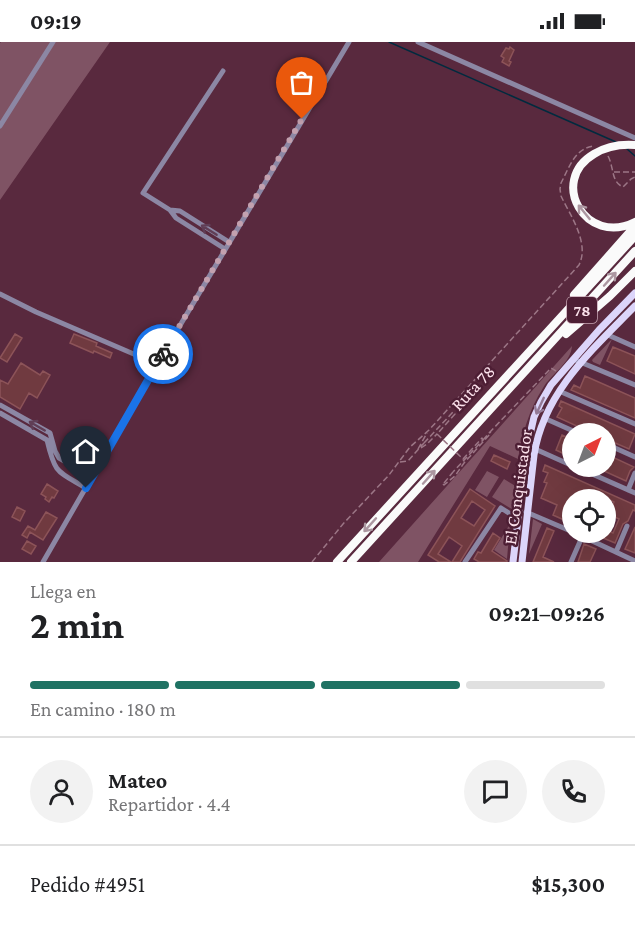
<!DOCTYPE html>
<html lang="es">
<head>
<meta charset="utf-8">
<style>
  body { margin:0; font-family:"Crimson Pro",serif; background:#f2f2f2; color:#202124; height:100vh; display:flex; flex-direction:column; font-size:22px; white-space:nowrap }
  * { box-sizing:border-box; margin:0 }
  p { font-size:20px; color:#757577 }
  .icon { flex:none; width:33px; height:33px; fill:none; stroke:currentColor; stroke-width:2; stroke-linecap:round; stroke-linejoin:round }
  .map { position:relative; height:520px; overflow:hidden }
  .details { display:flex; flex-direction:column; background:#fff; flex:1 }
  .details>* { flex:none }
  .needle { width:39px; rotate:42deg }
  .fabs { position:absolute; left:562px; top:381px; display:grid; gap:12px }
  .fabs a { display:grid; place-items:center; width:54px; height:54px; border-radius:50%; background:#fff; box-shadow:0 6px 24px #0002; font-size:30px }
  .pin { position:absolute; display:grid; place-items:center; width:51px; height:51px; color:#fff; margin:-62px -26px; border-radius:50% 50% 50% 0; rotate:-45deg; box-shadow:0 0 6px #0007 }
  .pin .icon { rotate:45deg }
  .courier { position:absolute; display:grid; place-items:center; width:60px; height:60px; margin:-30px; border:4px solid #1a73e8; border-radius:50%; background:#fff; color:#222; box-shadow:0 2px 8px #0007 }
  .head em { font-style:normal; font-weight:700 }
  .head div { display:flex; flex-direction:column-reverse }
  .head { display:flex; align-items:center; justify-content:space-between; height:102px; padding:0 30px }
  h1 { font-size:39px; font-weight:700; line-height:45px }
  .bar { display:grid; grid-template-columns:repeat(4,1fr); gap:9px 6px; align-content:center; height:72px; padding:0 30px }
  .bar i { height:8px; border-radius:4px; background:#e0e0e0 }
  .bar .active { background:#1f7263 }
  .bar p { grid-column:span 4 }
  .line { display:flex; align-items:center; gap:15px; padding:0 30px; border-top:2px solid #e0e0e0 }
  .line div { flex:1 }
  .round { display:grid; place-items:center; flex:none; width:63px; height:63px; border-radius:32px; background:#f2f2f2 }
  .status { display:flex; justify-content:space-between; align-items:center; height:42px; padding:0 30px; background:#fff; direction:ltr }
  .status svg { height:16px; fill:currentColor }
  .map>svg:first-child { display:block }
</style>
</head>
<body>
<div class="status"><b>09:19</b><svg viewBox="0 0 49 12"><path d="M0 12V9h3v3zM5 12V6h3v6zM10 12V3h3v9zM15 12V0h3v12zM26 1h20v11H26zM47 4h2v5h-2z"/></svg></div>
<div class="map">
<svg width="635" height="520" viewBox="0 0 635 520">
  <rect width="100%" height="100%" fill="#59293e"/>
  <!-- green -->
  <path fill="#7f5364" d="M1 0H110L0 158V1Z
    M612 297 600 323 593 320 592 318Z
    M572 304C571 321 551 332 543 346 529 368 522 392 518 417L490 404 418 520H379Z
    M487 429 499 435 487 455 475 448Z
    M504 437 517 445 515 469 492 455Z
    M533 477 542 482 529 512Z
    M510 482 507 517 494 508Z"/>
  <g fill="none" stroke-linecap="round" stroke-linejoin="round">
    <!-- stream -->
    <path stroke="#002b3f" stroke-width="1.5" d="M389 0 616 100
      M627 107 635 114"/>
  </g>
  <!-- building -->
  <path fill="#703a40" stroke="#8c5358" stroke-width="1.5" fill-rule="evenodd" d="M510 5 514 8 509 19 511 20 509 24 502 20 504 16 501 14 506 6 509 7Z
    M15 292 22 296 7 320 0 316Z
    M74 292 97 301 96 304 112 311 110 316 94 309 93 311 70 301Z
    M613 305 635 314V332L607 319Z
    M21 321 40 333 43 329 50 333 37 356 29 351 20 367 0 355V338L8 342Z
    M585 334 635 356V376L571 348 574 343 580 346Z
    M561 359 635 392 629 407 606 397V392H594L557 375 562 366 559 364Z
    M562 393 573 398V402L570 408 573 410V416L556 408Z
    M606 412 634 425 630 429 626 439 593 424H606Z
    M494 413 510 420 507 427 491 419Z
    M545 423 635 463V469L633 468 628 479 623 482 615 501 589 490H606V488L613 491 619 477 608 472 614 460 602 454 594 451 591 458 569 457 563 468 573 473V482L553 473 557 463 541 456 547 441 544 440 548 431 543 429Z
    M47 442 58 449 54 456 52 455 49 460 45 457 46 455 41 452Z
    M470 447 495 464 460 520H452L462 504 449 495 438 512 451 520H439L428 513ZM472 459 485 468 474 484 461 476Z
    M17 465 25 469 20 479 12 475Z
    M46 470 57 476 43 498 30 490 27 496 22 493 28 484 35 488Z
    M635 485V511L625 507Z
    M547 486 554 489 543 515 554 520H533Z
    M493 491 500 496 492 509 507 519V520H479L474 517 478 510 481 511Z
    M27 499 36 504 31 512 22 507Z
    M584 502 596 507 590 520H578Z"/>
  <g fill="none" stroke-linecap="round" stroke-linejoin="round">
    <!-- path -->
    <path stroke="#9c7686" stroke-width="1.5" stroke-dasharray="6 3" stroke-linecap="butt" d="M608 114C614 125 611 140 623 145L631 137 635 135
      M614 130H635
      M483 398 490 390
      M421 406 427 402 437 392
      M418 407 427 391
      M400 420 408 419 424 401
      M444 441 453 430
      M443 442 444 443 455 434 464 421 491 391 490 390 551 326 556 329
      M312 520 343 482 389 433 410 405 429 388 579 223C590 201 570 173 561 154L560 147 561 141C569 126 575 105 595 104"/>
    <!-- minor -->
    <path stroke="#8c87a4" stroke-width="5" d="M418 0 635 96
      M0 84 53 0
      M170 168 143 151 223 29
      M225 207 176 176 170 168 180 169 229 200
      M0 252 36 270 157 322
      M608 293 635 305
      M573 317 635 343
      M559 349 635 382
      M0 363 50 391 55 409 59 416 92 435
      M0 371 47 398C55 432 57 429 86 446
      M544 376 580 392
      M606 402 635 415
      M535 407 573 424
      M574 424 635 451
      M628 448 635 431
      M526 470 573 490
      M573 490 635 519
      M616 510 627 484
      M43 520 157 322 349 0
      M465 520 501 466 518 477
      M571 520 582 495"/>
    <!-- major -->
    <path stroke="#dcd5fa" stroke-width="7" d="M513 520 526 410 534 375 541 360 551 343 599 288 635 251
      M522 520 534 413C544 350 592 308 635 264"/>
    <!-- highway -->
    <path stroke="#fafafa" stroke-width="8" d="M635 103C621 102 607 104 594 112 548 139 586 205 635 180
      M574 253 635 184
      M566 292 610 254 635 229
      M337 520 635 194
      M351 520 635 209"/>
    <!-- path-bridge -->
    <path stroke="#9c7686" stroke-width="1.5" stroke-dasharray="6 3" stroke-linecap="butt" d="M424 401 453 370 455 372 437 392 463 417 482 396 483 398 453 430"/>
  </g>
  <!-- one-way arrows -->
  <defs><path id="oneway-shaft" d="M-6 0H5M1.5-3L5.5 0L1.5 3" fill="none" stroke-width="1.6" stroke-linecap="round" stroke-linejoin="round" transform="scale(1.5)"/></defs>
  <g stroke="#ac97a1">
    <use href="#oneway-shaft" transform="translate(584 170) rotate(-129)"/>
    <use href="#oneway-shaft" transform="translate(610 237) rotate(-48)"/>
    <use href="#oneway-shaft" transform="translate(429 435) rotate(-48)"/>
    <use href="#oneway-shaft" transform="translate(370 483) rotate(132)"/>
  </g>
  <g stroke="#603e56">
    <use href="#oneway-shaft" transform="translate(209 188) rotate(-148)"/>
    <use href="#oneway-shaft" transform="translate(37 384) rotate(-150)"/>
  </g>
  <use stroke="#947a97" href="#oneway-shaft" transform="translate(540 364) rotate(115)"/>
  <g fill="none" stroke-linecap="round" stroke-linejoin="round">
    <!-- done -->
    <path stroke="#c3a1af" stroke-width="6" stroke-dasharray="0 10.8" d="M163 312 302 77"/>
    <!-- route -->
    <path stroke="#1a73e8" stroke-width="8" d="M86 446 163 312"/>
  </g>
  <g text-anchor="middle" stroke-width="5" stroke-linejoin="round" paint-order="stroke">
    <!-- shield labels -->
    <rect fill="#4d1e34" stroke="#c8a7b5" stroke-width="1.5" x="567" y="255" width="30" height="26" rx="4.5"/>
    <g font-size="16" font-weight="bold" fill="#fce2ec">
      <text x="582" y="274">78</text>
    </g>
    <!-- street labels -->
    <g font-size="18" fill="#fce2ec" stroke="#4d1e34">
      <text transform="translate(473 346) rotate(-47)" y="6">Ruta 78</text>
      <text transform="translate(518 445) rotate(-82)" y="6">El Conquistador</text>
    </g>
  </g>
</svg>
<div class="fabs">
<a><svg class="needle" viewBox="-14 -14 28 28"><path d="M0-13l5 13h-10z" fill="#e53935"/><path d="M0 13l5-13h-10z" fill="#757577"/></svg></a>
<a><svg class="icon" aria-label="locate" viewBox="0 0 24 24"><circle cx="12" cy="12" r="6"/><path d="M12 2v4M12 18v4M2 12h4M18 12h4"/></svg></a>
</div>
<div class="pin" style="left:302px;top:77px;background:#ea580c"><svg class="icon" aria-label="bag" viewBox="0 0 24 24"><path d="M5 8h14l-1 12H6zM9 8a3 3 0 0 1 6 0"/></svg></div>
<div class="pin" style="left:86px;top:446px;background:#1f2937"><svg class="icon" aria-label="home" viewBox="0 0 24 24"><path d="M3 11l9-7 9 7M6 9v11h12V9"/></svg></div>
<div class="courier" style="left:163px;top:312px"><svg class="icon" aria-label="bike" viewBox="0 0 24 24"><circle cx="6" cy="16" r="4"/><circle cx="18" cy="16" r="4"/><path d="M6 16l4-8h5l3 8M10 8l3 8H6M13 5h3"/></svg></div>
</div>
<section class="details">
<div class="head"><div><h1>2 min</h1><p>Llega en</p></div><em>09:21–09:26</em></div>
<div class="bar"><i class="active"></i><i class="active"></i><i class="active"></i><i></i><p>En camino · 180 m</p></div>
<div class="line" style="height:108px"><a class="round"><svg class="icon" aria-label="person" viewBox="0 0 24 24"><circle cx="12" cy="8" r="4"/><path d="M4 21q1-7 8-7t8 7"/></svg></a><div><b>Mateo</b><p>Repartidor · 4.4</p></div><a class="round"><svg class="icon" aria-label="chat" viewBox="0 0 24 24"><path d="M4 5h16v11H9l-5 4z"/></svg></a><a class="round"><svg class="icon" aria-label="phone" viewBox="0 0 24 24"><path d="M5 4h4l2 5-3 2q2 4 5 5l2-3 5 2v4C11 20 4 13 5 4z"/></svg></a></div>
<div class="line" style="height:78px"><div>Pedido #4951</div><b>$15,300</b></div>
</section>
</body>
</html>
